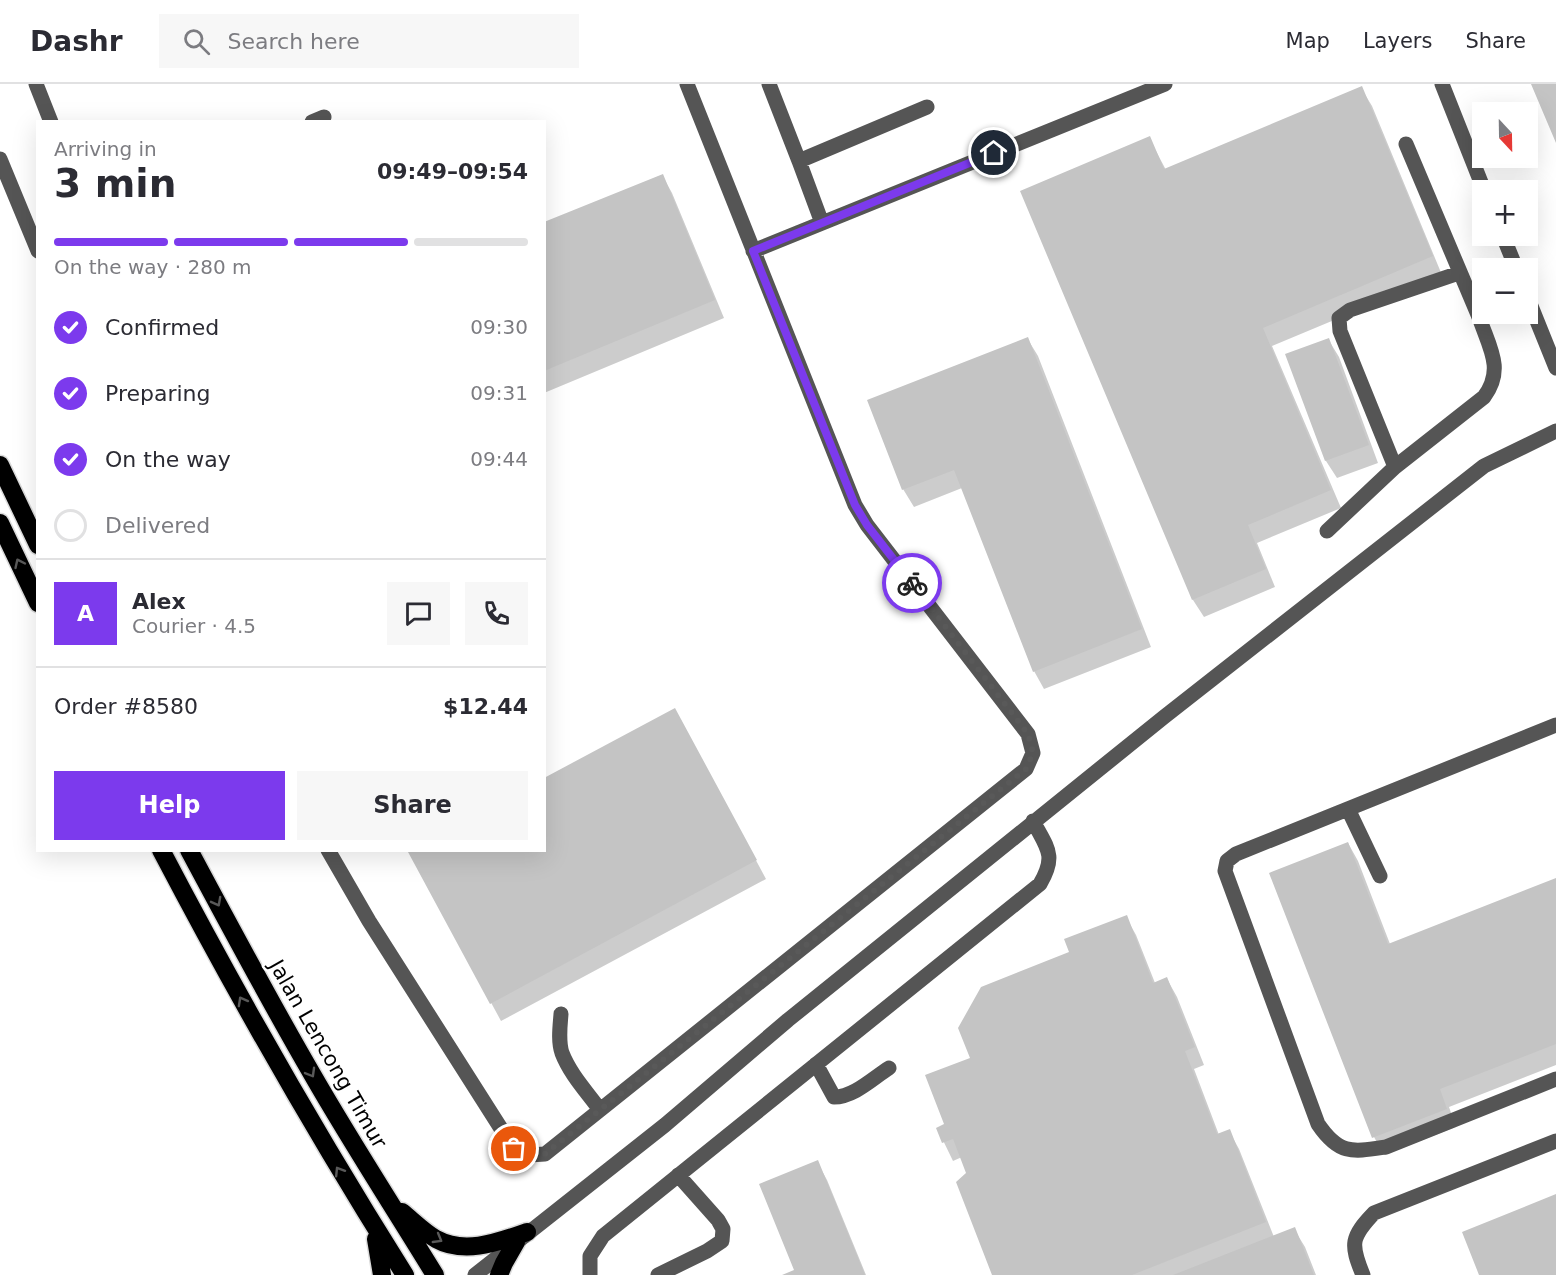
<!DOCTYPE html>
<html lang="en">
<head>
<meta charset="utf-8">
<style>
  body { margin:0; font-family:"DejaVu Sans",sans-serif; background:#f7f7f7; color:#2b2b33; height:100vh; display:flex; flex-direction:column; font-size:22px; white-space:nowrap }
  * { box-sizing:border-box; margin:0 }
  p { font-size:20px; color:#7c7c81 }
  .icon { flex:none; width:33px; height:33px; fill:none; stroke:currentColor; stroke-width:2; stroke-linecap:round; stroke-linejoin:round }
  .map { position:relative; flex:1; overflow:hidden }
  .side { position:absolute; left:36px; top:36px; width:510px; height:732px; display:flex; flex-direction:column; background:#fff; border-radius:0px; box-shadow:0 6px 24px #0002 }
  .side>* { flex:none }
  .needle { width:39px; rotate:158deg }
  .fabs { position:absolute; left:1472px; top:18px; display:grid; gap:12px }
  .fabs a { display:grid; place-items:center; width:66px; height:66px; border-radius:0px; background:#fff; box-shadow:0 6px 24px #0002; font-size:30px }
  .pin { position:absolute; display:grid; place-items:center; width:51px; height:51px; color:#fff; margin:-26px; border:3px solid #fff; border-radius:50%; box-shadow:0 2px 6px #0007 }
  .courier { position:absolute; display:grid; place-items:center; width:60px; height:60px; margin:-30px; border:4px solid #7c3aed; border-radius:50%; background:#fff; color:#222; box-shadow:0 2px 8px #0007 }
  .head em { font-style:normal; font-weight:700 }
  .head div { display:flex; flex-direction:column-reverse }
  .head { display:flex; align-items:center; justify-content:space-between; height:102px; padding:0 18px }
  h1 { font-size:39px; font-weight:700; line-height:45px }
  .bar { display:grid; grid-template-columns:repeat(4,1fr); gap:9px 6px; align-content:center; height:72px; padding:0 18px }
  .bar i { height:8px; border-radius:4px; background:#e1e1e2 }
  .bar .on { background:#7c3aed }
  .bar p { grid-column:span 4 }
  .line { display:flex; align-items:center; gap:15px; padding:0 18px; border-top:2px solid #e1e1e2 }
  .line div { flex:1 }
  .round { display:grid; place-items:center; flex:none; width:63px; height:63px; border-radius:0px; background:#f7f7f7 }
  ol { padding:0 18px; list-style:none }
  li { display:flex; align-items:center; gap:18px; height:66px }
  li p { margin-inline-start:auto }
  li .icon { padding:6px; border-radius:50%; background:#7c3aed; color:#fff; stroke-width:4 }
  li:last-child { color:#7c7c81 }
  li i { width:33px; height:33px; border:3px solid #e1e1e2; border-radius:50% }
  .cta { display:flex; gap:12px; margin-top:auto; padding:12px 18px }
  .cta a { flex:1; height:69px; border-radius:0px; background:#7c3aed; color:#fff; font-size:24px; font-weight:700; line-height:69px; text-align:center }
  .cta a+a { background:#f7f7f7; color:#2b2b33 }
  header { display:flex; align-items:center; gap:36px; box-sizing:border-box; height:84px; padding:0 30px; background:#fff; border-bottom:2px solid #e1e1e2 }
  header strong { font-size:28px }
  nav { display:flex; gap:33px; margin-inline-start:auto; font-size:21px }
  .search { width:420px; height:54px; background:#f7f7f7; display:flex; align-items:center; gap:15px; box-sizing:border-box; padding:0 21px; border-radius:0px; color:#7c7c81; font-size:22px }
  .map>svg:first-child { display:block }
</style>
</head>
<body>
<header>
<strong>Dashr</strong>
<div class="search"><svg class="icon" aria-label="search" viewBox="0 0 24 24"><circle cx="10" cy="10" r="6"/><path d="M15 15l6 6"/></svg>Search here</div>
<nav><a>Map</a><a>Layers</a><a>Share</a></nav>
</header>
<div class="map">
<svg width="1556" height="1191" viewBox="0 0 1556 1191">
  <rect width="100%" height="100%" fill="#fff"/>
  <!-- shadow -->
  <path fill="#0003" d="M1361 4 1372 22 1442 191 1272 262 1341 424 1257 459 1275 503 1204 533 1193 516 1022 107 1149 54 1166 86Z
    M662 91 672 109 724 234 544 309V140Z
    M1027 254 1038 272 1151 563 1044 605 1034 587 962 404 914 423 903 405Z
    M1328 255 1339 273 1378 379 1337 394 1326 377 1287 271Z
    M685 644 766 795 501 937 410 769 414 766H544Z
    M1348 759 1358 777 1390 860 1556 796V981L1449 1023 1456 1043 1384 1071 1374 1053 1270 790Z
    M1126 833 1136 851 1155 899 1167 895 1177 913 1204 981 1194 985 1219 1051 1229 1047 1239 1065 1274 1153 1294 1145 1305 1163 1316 1191H994L968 1089 962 1073 953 1077 937 1044 946 1041 972 975 1071 869Z
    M817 1078 827 1096 866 1191H785L795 1187Z"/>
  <!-- building -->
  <path fill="#c4c4c4" d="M1531 0H1556V59Z
    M1362 2 1433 172 1263 244 1331 406 1248 441 1266 485 1192 516 1020 107 1150 52 1164 85Z
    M663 90 715 216 544 287V138Z
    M1028 253 1142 545 1033 588 954 386 902 406 867 316Z
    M1329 254 1369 361 1325 377 1285 270Z
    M675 624 757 776 490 920 408 768 544 766V694Z
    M1348 758 1388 860 1556 794V960L1440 1005 1447 1025 1372 1054 1269 789Z
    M1127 831 1153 899 1167 893 1195 963 1185 967 1217 1050 1230 1045 1266 1138 1132 1191H992L956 1098 966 1089 953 1055 942 1059 936 1044 944 1040 925 991 970 974 958 944 981 903 1069 868 1064 855Z
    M818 1076 865 1191H782L794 1186 759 1100Z
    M1556 1110V1191H1479L1462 1148Z
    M1295 1143 1314 1191H1173Z"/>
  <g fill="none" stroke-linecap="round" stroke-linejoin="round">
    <defs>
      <path id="highway" d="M0 381 38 461
        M0 439 38 519
        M161 766C237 911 318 1053 405 1191
        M189 766C229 841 269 916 312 990 351 1058 394 1124 435 1191
        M402 1128C413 1137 424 1148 436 1155 465 1171 498 1158 527 1148
        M376 1155 382 1191
        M499 1191 504 1179 516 1158"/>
    </defs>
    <!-- highway casing -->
    <use href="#highway" stroke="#dbdbdb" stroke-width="21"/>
    <!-- minor -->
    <path stroke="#555" stroke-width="15" d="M36 0 51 38
      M769 0 799 77
      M1442 0 1484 106
      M312 38 324 33
      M1406 60 1479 233
      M0 75 38 167
      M822 139 799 77 927 23
      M1503 152 1516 184
      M753 167 1165 0
      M1527 212 1556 284
      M1395 383 1340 247 1339 234 1350 226 1459 189
      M1327 447 1395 383 1484 313C1505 285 1489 263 1479 233L1489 230
      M1556 641 1236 770 1227 777 1225 787 1318 1040C1339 1071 1352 1068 1386 1063L1556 995
      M1348 725 1380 792
      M328 766 369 837 514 1065 529 1071 545 1070 1026 685 1033 669 1028 650 867 441 855 421 687 0
      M561 930C560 943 558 957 562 969 570 990 587 1008 600 1026
      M816 980 834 1013C854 1013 873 994 889 984
      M475 1191 665 1041 788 936 1164 633 1484 382 1556 347
      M590 1191V1172L603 1152 1040 800C1057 771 1047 764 1033 737
      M658 1191 707 1167 722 1157 723 1145 718 1136 678 1091
      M1363 1191C1350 1160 1351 1153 1374 1129L1556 1057"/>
    <!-- highway -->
    <use href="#highway" stroke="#000" stroke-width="18"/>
  </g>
  <!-- one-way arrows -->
  <defs><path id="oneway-chevron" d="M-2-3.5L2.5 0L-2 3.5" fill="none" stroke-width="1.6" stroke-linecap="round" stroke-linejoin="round" transform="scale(1.5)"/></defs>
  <g stroke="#595959">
    <use href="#oneway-chevron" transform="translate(19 479) rotate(-115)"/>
    <use href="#oneway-chevron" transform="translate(217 818) rotate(62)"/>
    <use href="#oneway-chevron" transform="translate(242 917) rotate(-119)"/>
    <use href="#oneway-chevron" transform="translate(311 989) rotate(60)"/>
    <use href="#oneway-chevron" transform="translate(339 1087) rotate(-122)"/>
    <use href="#oneway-chevron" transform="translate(438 1155) rotate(30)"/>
  </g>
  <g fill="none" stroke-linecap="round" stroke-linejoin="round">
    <!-- done -->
    <path stroke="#595959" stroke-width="6" stroke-dasharray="0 10.8" d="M514 1065 529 1071 545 1070 1026 685 1033 669 1028 650 912 499"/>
    <!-- route -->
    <path stroke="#7c3aed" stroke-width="8" d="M912 499 867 441 855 421 753 167 994 69"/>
  </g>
  <g text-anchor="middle" stroke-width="5" stroke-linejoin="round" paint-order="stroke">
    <!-- street labels -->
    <g font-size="21" fill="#000" stroke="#fff">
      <text transform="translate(328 970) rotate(60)" y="7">Jalan Lencong Timur</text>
    </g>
  </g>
</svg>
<div class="fabs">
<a><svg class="needle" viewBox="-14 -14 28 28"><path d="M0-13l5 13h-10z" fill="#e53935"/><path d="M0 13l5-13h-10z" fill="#7c7c81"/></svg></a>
<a>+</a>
<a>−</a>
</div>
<div class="pin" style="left:514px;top:1065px;background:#ea580c"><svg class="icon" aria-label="bag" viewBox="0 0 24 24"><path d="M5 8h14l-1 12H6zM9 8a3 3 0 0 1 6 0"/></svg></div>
<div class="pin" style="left:994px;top:69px;background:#1f2937"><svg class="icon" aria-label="home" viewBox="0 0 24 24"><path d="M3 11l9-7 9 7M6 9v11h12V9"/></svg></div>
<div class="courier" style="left:912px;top:499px"><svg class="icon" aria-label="bike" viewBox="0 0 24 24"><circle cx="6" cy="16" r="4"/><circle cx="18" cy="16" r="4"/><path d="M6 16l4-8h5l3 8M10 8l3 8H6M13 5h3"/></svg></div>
<section class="side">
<div class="head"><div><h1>3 min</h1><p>Arriving in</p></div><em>09:49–09:54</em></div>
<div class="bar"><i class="on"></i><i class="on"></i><i class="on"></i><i></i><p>On the way · 280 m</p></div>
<ol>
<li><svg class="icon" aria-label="check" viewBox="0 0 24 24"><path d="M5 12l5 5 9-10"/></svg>Confirmed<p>09:30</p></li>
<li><svg class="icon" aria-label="check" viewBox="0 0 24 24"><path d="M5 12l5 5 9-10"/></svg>Preparing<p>09:31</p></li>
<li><svg class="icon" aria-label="check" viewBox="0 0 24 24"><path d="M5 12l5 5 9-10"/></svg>On the way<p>09:44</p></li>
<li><i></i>Delivered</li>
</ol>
<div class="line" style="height:108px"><b class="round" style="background:#7c3aed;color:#fff">A</b><div><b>Alex</b><p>Courier · 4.5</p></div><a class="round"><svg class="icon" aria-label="chat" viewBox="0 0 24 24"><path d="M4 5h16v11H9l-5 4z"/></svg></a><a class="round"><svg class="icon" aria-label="phone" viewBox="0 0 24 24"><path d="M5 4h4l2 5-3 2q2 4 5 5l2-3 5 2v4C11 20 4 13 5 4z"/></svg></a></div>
<div class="line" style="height:78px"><div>Order #8580</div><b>$12.44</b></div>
<div class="cta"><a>Help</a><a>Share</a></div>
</section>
</div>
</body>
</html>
